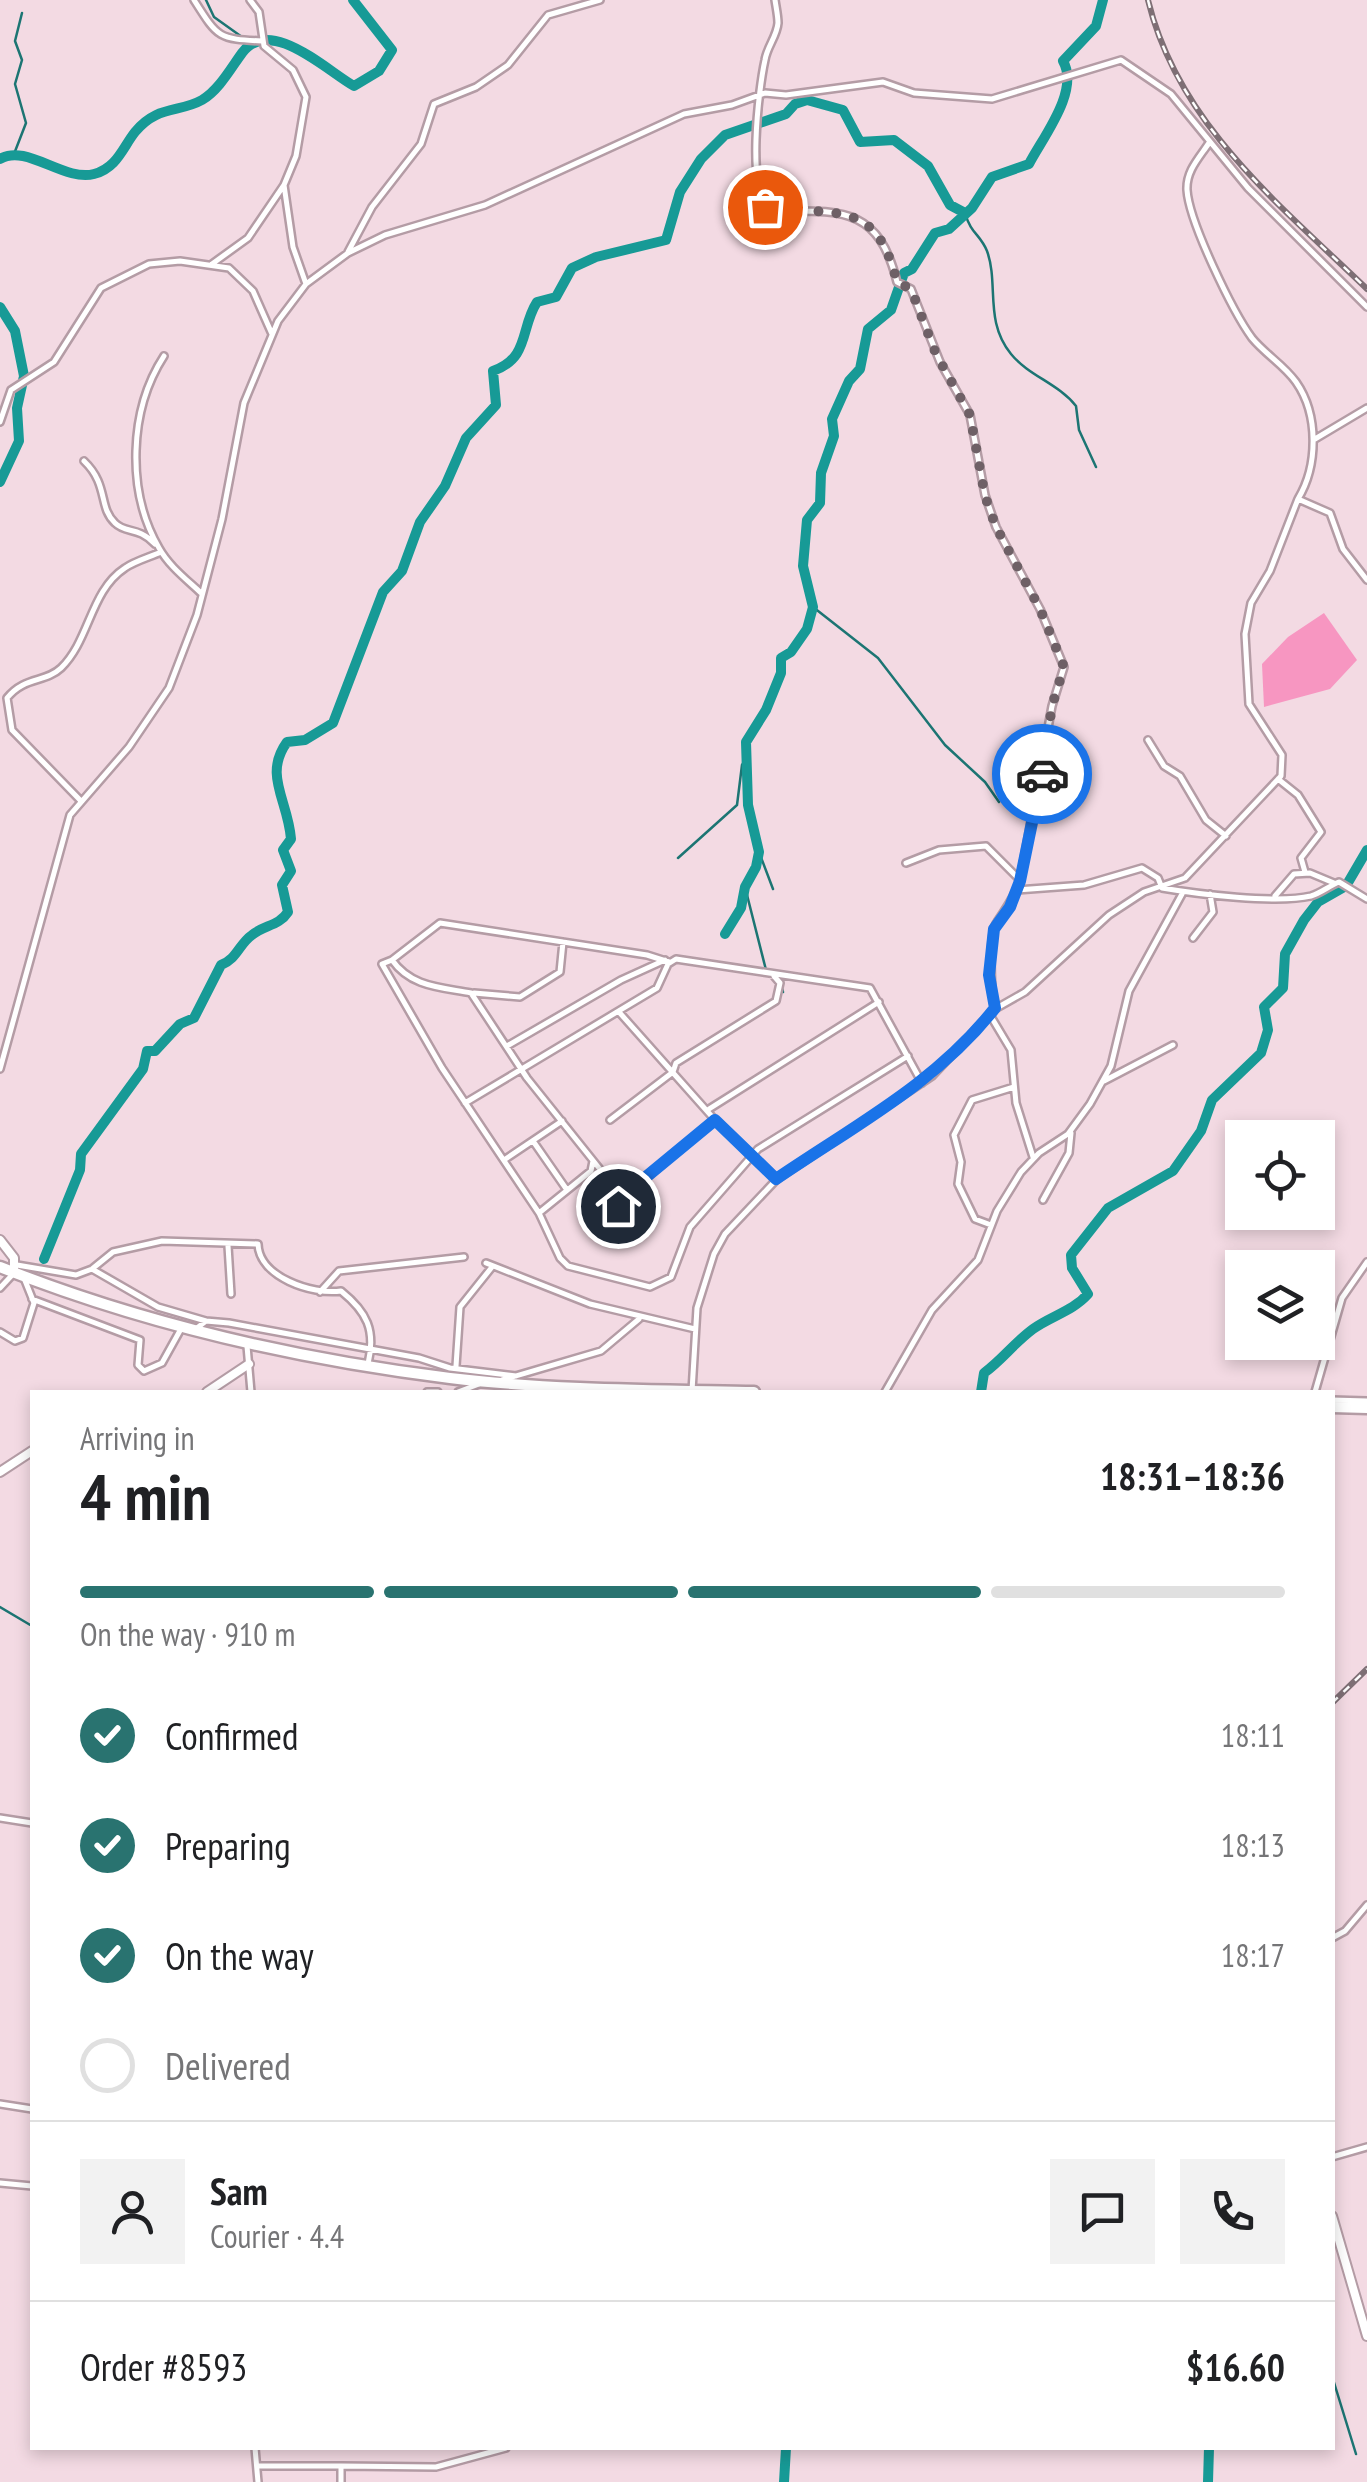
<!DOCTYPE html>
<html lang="en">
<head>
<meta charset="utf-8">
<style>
  body { margin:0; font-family:"PT Sans Narrow",sans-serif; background:#f2f2f2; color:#202124; height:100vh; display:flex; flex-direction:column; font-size:38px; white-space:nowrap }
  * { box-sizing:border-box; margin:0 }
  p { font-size:32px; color:#757577 }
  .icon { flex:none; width:55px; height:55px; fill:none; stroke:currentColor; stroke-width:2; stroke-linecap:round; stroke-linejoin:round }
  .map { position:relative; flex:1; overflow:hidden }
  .panel { position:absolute; left:30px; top:1390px; width:1305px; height:1060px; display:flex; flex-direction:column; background:#fff; border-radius:0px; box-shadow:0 5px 15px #0003 }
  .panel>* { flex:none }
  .controls { position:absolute; left:1225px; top:1120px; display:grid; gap:20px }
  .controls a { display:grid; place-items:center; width:110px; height:110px; border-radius:0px; background:#fff; box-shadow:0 5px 15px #0003; font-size:50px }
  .pin { position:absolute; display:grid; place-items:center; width:85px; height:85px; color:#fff; margin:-42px; border:5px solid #fff; border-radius:50%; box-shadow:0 2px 10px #0007 }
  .courier { position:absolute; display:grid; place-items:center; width:100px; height:100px; margin:-50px; border:8px solid #1a73e8; border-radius:50%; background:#fff; color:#222; box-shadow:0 2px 12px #0007 }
  .overview em { font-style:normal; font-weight:700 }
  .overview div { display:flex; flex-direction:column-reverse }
  .overview { display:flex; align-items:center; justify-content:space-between; height:170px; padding:0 50px }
  h1 { font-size:65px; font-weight:700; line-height:75px }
  .bar { display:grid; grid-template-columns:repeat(4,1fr); gap:15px 10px; align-content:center; height:120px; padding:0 50px }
  .bar i { height:12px; border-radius:8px; background:#e0e0e0 }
  .bar .selected { background:#297370 }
  .bar p { grid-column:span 4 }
  .line { display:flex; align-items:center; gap:25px; padding:0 50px; border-top:2px solid #e0e0e0 }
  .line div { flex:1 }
  .round { display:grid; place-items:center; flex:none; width:105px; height:105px; border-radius:0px; background:#f2f2f2 }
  ol { padding:0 50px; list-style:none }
  li { display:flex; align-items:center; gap:30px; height:110px }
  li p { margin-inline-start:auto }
  li .icon { padding:10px; border-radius:50%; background:#297370; color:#fff; stroke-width:4 }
  li:last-child { color:#757577 }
  li i { width:55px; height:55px; border:5px solid #e0e0e0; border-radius:50% }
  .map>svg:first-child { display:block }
</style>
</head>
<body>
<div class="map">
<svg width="1367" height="2482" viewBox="0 0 1367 2482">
  <rect width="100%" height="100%" fill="#f3dae3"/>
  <!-- green -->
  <path fill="#f796c1" d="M1324 613 1357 660 1330 689 1264 707 1262 664 1288 637Z"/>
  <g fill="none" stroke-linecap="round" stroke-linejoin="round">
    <!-- stream -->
    <path stroke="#1c7573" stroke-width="2.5" d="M206 0 214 17 242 37
      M14 154 26 123 15 84 22 60 15 41 22 13
      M965 213C971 234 980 234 987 251 999 284 984 321 1011 354 1029 376 1059 384 1076 406L1079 430 1096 467
      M813 607 878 658 945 745 985 782 999 802
      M759 852 773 889
      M678 858 737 805 742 765 747 757
      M745 887 766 970
      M780 980 783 992
      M0 1607 32 1626
      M1332 2376 1356 2454"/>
    <!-- river -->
    <path stroke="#179a96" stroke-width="10" d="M0 159C26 143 64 182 94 174 117 168 123 147 135 132 157 105 179 113 202 100 219 90 231 68 242 53 270 15 327 71 354 86L379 71 392 50 353 0
      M0 307 15 331 24 376 17 408 19 441 0 482
      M725 934 741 908 745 887 756 867 759 852 748 805 746 742 766 710 781 673V658L791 652 807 629 813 607 803 566 807 520 820 503 821 473 834 436 832 419 849 381 860 369 868 329 891 310 904 273 912 269 935 233 949 229 972 208 992 177 1029 164C1043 137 1080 91 1063 61L1096 26 1103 0
      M44 1259 80 1170 81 1154 143 1069 147 1051H155L180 1024 194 1018 221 965C237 959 239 944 252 935 264 925 279 926 288 912L282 885 291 871 283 850 291 839C288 800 263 775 287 742L305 740 333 723 383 592 402 571 420 522 445 486 466 438 496 405 493 371C530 358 520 328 537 302L556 297 572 268 596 257 666 240 680 192 701 159 725 135 786 114 795 104 807 100 843 110 860 142 894 140 928 166 950 205 965 213
      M981 1392 984 1373C1002 1360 1014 1343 1033 1329 1051 1316 1073 1311 1088 1294L1072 1268 1071 1255 1108 1208 1173 1171 1201 1131 1212 1100 1261 1053 1268 1030 1264 1007 1283 988 1285 954 1304 920 1318 902 1346 886 1367 850
      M784 2482 786 2448
      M1208 2482 1209 2448"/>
    <defs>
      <path id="street" d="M194 0C218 38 218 39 262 41
        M250 0 259 12 264 46 293 70 306 97 296 156 284 185 293 247 306 284
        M775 0C776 7 778 16 778 23 777 36 767 47 765 60 759 87 745 195 771 211 840 211 878 205 897 282L911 289 940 362 970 415 985 495 996 527 1040 609 1064 667 1052 706 1020 881C1014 898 1006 908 997 922 988 934 991 993 995 1009
        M1209 143C1199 158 1186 171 1187 190 1189 222 1233 312 1252 338 1265 354 1284 365 1296 382 1319 415 1318 466 1298 499
        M348 252 372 207 421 144 434 104 476 87 508 65 548 15 600 0
        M212 264 248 238 284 185
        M164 356C129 410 126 491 159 548 169 566 186 579 201 593
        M0 422 11 390 54 362 101 288 149 264 180 261 229 268 253 291 272 334
        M1315 439 1367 408
        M84 461C109 485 98 507 115 523 126 534 138 526 155 544
        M1148 740 1164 766 1180 776 1206 820 1226 836
        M1278 779 1298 795 1321 832 1301 858 1305 872
        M80 800 12 730 7 698C25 676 45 683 61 668 90 640 90 591 125 568 135 561 150 557 161 552
        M906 863 939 850 986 846 1020 880
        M1017 890 1084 885 1142 868 1158 878 1162 888C1197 894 1276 904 1311 896 1321 893 1329 886 1339 882L1367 899
        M1275 896 1294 874 1310 873 1334 883
        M1193 938 1213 912 1210 894
        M392 960 440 923 647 955 669 962
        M474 993 520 997 560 972 563 942
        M619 1012 715 1120 777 1179
        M990 1015 1011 1050 1016 1103 1033 1157
        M507 1046 621 980 665 960
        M0 1069 70 815 129 747 169 688 197 615 222 519 244 403 278 321 306 284 348 253 385 235 485 205 684 114 732 105 765 93 786 95 883 82 914 93 992 99 1121 60 1171 94 1248 188 1367 307
        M1104 1081 1173 1045
        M465 1103 657 988 668 964 676 959 870 988 922 1083
        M709 1109 879 1002
        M610 1120 673 1072 676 1063 776 1001 780 983 774 976
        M533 1141 567 1190
        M504 1160 562 1121
        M627 1194 615 1188 527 1078 471 993C440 987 411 987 392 960L382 964 442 1068 539 1213 560 1258 568 1266 650 1287 671 1277 690 1227 758 1149 908 1056
        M1043 1200 1069 1153 1071 1133
        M539 1213 591 1171 593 1161
        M991 1225 975 1219 958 1184 961 1162 954 1135 972 1100 1014 1087
        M618 1244 621 1199 715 1120
        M228 1246 231 1294
        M486 1263 590 1304 695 1329
        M17 1265 76 1275 92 1269 113 1252 162 1241 258 1244C259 1277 312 1295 341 1291 367 1312 376 1330 368 1364
        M92 1269 158 1307 206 1321
        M0 1288 14 1273
        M320 1292 339 1271 464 1257
        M32 1299 140 1340 138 1365 144 1371 162 1363 182 1327
        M197 1328 206 1321 229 1323 419 1358 450 1368 516 1376
        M0 1332 15 1341 23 1338 34 1303 24 1278
        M247 1346 251 1392
        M456 1366 460 1307 492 1267
        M502 1380 601 1351 639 1319
        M692 1391 697 1308 714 1254 725 1234 777 1179 932 1076 995 1009 1025 992 1109 915 1144 892 1185 878 1281 776 1282 755 1249 704 1245 634 1251 603 1270 571 1298 499 1330 513 1343 549 1367 580
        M427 1392H438
        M458 1392 479 1384
        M885 1392 932 1310 978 1260 997 1211 1021 1172 1039 1153 1068 1134 1090 1104 1111 1066 1129 991 1182 894
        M1315 1392 1342 1298 1367 1262
        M1332 1400 1367 1401
        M0 1818 32 1823
        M1332 1938 1345 1931 1367 1905
        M0 2104 32 2109
        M1332 2157 1367 2147
        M0 2183 32 2186
        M255 2448 258 2482
        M258 2466H341V2482
        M341 2466 436 2467 506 2448"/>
      <path id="secondary" d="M0 1240 14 1258V1273
        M207 1392 249 1364
        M0 1472 32 1451
        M1332 2216 1367 2336"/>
      <path id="highway" d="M0 1267C144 1324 296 1359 450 1378 550 1390 653 1390 754 1392
        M1332 1407 1367 1408"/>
    </defs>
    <!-- street casing -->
    <use href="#street" stroke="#b49ca5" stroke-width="10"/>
    <!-- secondary casing -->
    <use href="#secondary" stroke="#b49ca5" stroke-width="12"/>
    <!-- highway casing -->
    <use href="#highway" stroke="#b49ca5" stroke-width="15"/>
    <!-- street -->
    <use href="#street" stroke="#fff" stroke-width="5"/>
    <!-- secondary -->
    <use href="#secondary" stroke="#fff" stroke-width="8"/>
    <!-- highway -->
    <use href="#highway" stroke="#fff" stroke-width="10"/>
    <defs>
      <path id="rail" d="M1148 0C1178 124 1279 204 1367 289
        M1332 1703 1367 1669"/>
    </defs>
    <!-- rail casing -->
    <use href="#rail" stroke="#7e6f75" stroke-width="6"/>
    <!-- rail -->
    <use href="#rail" stroke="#fff" stroke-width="2.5" stroke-dasharray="8" stroke-linecap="butt"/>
  </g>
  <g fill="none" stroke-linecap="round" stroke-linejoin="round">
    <!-- done -->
    <path stroke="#6e6066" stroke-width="10" stroke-dasharray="0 18" d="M765 207C776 213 790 211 803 211 862 211 882 224 897 282L911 289 936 354 970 415 985 496 996 527 1040 609 1064 667 1052 706 1042 774"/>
    <!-- route -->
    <path stroke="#1a73e8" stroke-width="12" d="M618 1206 623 1196 715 1120 776 1179C855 1125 935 1084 995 1008L989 975 994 929 1010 907 1020 881 1042 774"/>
  </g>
</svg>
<div class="controls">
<a><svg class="icon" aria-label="locate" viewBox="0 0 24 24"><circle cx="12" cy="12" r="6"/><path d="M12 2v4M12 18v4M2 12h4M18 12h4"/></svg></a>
<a><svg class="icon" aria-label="layers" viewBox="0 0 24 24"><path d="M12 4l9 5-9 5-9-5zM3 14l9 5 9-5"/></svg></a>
</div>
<div class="pin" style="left:765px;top:207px;background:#ea580c"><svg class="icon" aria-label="bag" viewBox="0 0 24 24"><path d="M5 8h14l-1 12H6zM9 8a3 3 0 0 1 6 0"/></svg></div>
<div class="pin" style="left:618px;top:1206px;background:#1f2937"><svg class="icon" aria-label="home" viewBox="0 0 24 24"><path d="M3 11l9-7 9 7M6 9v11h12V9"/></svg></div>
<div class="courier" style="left:1042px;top:774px"><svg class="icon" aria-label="car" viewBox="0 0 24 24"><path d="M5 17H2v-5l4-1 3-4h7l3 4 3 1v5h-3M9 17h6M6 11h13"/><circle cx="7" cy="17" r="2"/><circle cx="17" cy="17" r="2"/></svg></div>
<section class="panel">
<div class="overview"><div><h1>4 min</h1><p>Arriving in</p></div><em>18:31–18:36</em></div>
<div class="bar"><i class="selected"></i><i class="selected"></i><i class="selected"></i><i></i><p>On the way · 910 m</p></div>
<ol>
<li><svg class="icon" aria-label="check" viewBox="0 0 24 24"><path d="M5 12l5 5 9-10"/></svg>Confirmed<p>18:11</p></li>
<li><svg class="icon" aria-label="check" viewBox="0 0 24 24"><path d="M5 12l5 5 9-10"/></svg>Preparing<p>18:13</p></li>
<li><svg class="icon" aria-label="check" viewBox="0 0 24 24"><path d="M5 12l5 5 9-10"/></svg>On the way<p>18:17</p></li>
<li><i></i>Delivered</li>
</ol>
<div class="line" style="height:180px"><a class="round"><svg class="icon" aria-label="person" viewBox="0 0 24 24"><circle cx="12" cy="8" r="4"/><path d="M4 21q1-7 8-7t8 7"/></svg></a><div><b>Sam</b><p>Courier · 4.4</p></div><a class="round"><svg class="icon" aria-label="chat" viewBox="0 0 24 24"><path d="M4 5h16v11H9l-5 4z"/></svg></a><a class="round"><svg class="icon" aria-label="phone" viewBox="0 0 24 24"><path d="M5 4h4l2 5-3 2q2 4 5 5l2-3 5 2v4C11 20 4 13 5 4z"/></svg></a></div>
<div class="line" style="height:130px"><div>Order #8593</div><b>$16.60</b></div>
</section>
</div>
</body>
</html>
